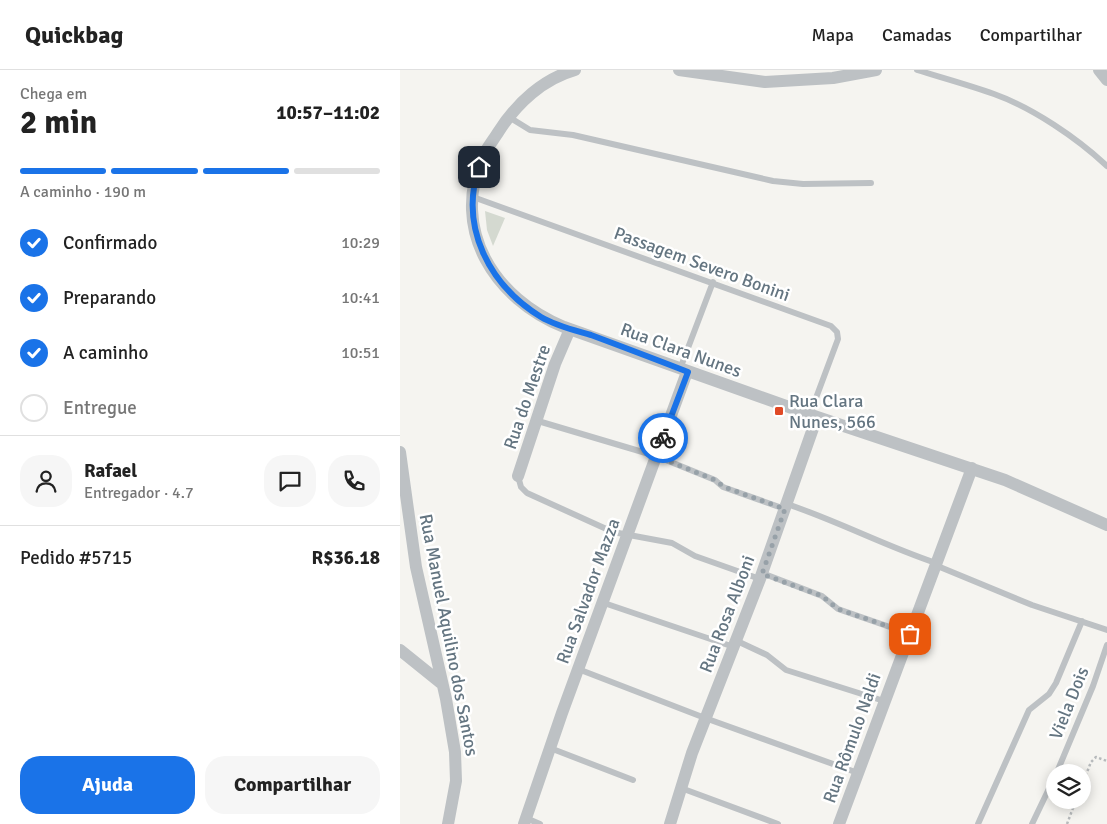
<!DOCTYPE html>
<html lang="pt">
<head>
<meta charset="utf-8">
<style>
  body { margin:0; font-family:Signika,sans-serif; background:#f6f6f6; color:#222; height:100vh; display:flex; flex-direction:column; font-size:19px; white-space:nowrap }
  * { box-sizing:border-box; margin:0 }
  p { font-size:16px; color:#767676 }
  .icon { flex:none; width:28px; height:28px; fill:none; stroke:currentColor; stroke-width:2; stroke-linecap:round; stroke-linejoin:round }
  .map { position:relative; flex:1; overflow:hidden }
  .sheet { display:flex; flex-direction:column; background:#fff; width:400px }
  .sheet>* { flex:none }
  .tools { position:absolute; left:646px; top:694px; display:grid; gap:10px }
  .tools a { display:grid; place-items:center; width:45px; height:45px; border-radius:50%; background:#fff; box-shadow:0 2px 12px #0003; font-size:25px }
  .pin { position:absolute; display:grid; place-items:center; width:42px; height:42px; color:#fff; margin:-21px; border-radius:10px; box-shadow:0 2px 8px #0006 }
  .courier { position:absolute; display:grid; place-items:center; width:50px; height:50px; margin:-25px; border:4px solid #1a73e8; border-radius:50%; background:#fff; color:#222; box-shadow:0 1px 6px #0007 }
  .summary em { font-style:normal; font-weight:700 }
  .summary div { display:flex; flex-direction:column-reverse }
  .summary { display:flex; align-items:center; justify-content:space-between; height:85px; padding:0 20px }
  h1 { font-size:32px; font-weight:700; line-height:38px }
  .bar { display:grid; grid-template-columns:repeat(4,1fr); gap:8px 5px; align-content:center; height:60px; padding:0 20px }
  .bar i { height:6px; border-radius:4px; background:#e0e0e0 }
  .bar .active { background:#1a73e8 }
  .bar p { grid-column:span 4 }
  .line { display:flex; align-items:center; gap:12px; padding:0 20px; border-top:1px solid #e0e0e0 }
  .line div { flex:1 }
  .round { display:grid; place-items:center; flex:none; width:52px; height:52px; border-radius:20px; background:#f6f6f6 }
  ol { padding:0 20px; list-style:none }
  li { display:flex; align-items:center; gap:15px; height:55px }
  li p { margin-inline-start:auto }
  li .icon { padding:5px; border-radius:50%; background:#1a73e8; color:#fff; stroke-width:4 }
  li:last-child { color:#767676 }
  li i { width:28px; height:28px; border:2px solid #e0e0e0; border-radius:50% }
  .action { display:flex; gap:10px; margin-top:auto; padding:10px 20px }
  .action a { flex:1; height:58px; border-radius:20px; background:#1a73e8; color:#fff; font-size:20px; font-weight:700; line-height:58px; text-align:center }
  .action a+a { background:#f6f6f6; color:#222 }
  header { display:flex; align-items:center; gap:30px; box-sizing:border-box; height:70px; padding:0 25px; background:#fff; border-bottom:1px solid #e0e0e0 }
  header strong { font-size:24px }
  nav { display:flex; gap:28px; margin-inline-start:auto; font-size:18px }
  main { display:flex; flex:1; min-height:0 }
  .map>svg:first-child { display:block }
</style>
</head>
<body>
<header>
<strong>Quickbag</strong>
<nav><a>Mapa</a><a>Camadas</a><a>Compartilhar</a></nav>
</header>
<main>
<section class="sheet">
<div class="summary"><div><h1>2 min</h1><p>Chega em</p></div><em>10:57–11:02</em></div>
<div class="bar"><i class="active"></i><i class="active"></i><i class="active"></i><i></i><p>A caminho · 190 m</p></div>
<ol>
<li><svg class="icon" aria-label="check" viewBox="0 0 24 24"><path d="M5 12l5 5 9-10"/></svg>Confirmado<p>10:29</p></li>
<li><svg class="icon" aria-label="check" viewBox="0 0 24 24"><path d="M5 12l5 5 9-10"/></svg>Preparando<p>10:41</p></li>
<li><svg class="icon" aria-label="check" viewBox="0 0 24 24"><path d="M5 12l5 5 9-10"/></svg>A caminho<p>10:51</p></li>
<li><i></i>Entregue</li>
</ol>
<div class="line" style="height:90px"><a class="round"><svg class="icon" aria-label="person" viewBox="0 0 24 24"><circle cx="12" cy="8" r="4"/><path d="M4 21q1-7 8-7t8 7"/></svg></a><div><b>Rafael</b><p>Entregador · 4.7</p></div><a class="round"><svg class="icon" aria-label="chat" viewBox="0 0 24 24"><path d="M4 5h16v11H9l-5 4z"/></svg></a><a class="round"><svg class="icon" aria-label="phone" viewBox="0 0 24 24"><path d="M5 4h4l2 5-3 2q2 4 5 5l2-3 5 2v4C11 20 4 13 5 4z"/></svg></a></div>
<div class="line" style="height:65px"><div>Pedido #5715</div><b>R$36.18</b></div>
<div class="action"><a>Ajuda</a><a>Compartilhar</a></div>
</section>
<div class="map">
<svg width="707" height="754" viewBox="0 0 707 754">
  <rect width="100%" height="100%" fill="#f5f4f0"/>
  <!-- green -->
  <path fill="#d4d9d0" d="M85 141 105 148 93 176 87 160Z"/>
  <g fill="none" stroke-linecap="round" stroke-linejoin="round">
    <!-- path -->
    <path stroke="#b7babc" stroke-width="2.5" stroke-dasharray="2.5 2.5" stroke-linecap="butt" d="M682 715 691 692 696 687 707 691
      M667 754 676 730"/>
    <!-- service -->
    <path stroke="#bdc1c4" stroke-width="6" d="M517 0C543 8 569 15 594 24 633 38 677 68 707 96
      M109 47 130 60 173 65 373 111 403 114 471 113
      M73 127 431 256 437 262 438 269 410 344
      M280 299 313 212
      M138 351 256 386 315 410 323 417 385 439
      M118 406 121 417 127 423 213 462 272 473 295 486 360 509
      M387 434C438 451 485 476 536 493
      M535 495 632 535 707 560
      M362 503 422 526 438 539 510 564
      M204 533 334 577
      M337 571 367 585 386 600 484 631
      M178 599 305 648 458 703
      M150 678 233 710
      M657 702 693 616 707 575
      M281 718 378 754
      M126 748 140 754
      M578 754 629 640 649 624 656 613 682 551
      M632 754 655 706"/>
    <!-- minor -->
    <path stroke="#bdc1c4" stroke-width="12" d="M175 0C143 9 117 33 99 61 94 69 87 78 83 86 50 160 95 229 164 257L417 347 605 410 707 455
      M279 0 365 12 433 8 476 0
      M699 0 707 10
      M0 382 16 497 46 629 55 682 56 711 48 754
      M118 406 155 294 170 259
      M0 580 41 613
      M124 754 162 643 287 302
      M270 754 292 683 360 509 417 347
      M439 754 572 398"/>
  </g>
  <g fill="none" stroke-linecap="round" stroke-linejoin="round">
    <!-- done -->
    <path stroke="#97a1a8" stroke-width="5" stroke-dasharray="0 9" d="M263 368 256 386 315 410 324 417 385 439 362 504 422 526 438 539 510 564"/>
    <!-- route -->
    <path stroke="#1a73e8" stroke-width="6" d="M79 97C59 157 89 215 141 247 156 256 174 260 191 265 223 277 255 289 288 302L263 368"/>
  </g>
  <!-- markers -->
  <rect fill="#e04925" stroke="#fff" stroke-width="2" x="374" y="336" width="10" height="10" rx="2.5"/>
  <g text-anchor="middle" stroke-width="5" stroke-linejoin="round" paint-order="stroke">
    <!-- street labels -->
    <g font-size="18" fill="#647581" stroke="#fff">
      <text transform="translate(302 194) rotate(20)" y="6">Passagem Severo Bonini</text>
      <text transform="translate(281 280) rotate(20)" y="6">Rua Clara Nunes</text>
      <text transform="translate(127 327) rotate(-71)" y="6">Rua do Mestre</text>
      <text transform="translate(188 521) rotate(-70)" y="6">Rua Salvador Mazza</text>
      <text transform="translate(327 544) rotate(-69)" y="6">Rua Rosa Alboni</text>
      <text transform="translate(49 565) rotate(79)" y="6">Rua Manuel Aquilino dos Santos</text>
      <text transform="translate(669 633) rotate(-68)" y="6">Viela Dois</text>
      <text transform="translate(452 668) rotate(-70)" y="6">Rua Rômulo Naldi</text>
    </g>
    <!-- poi labels -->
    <g font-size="18" fill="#647581" stroke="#fff" text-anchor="start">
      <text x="389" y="337">Rua Clara<tspan x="389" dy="21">Nunes, 566</tspan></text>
    </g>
  </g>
</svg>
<div class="tools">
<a><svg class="icon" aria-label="layers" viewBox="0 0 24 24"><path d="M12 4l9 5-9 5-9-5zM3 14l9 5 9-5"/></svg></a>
</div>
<div class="pin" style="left:510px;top:564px;background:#ea580c"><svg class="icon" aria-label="bag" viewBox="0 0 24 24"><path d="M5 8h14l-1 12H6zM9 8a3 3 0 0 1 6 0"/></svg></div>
<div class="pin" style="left:79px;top:97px;background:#1f2937"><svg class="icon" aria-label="home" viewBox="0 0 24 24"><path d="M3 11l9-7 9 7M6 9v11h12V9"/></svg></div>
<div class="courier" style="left:263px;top:368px"><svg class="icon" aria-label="bike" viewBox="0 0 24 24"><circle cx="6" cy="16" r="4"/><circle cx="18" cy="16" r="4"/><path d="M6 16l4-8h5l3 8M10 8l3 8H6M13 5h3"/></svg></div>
</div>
</main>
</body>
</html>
